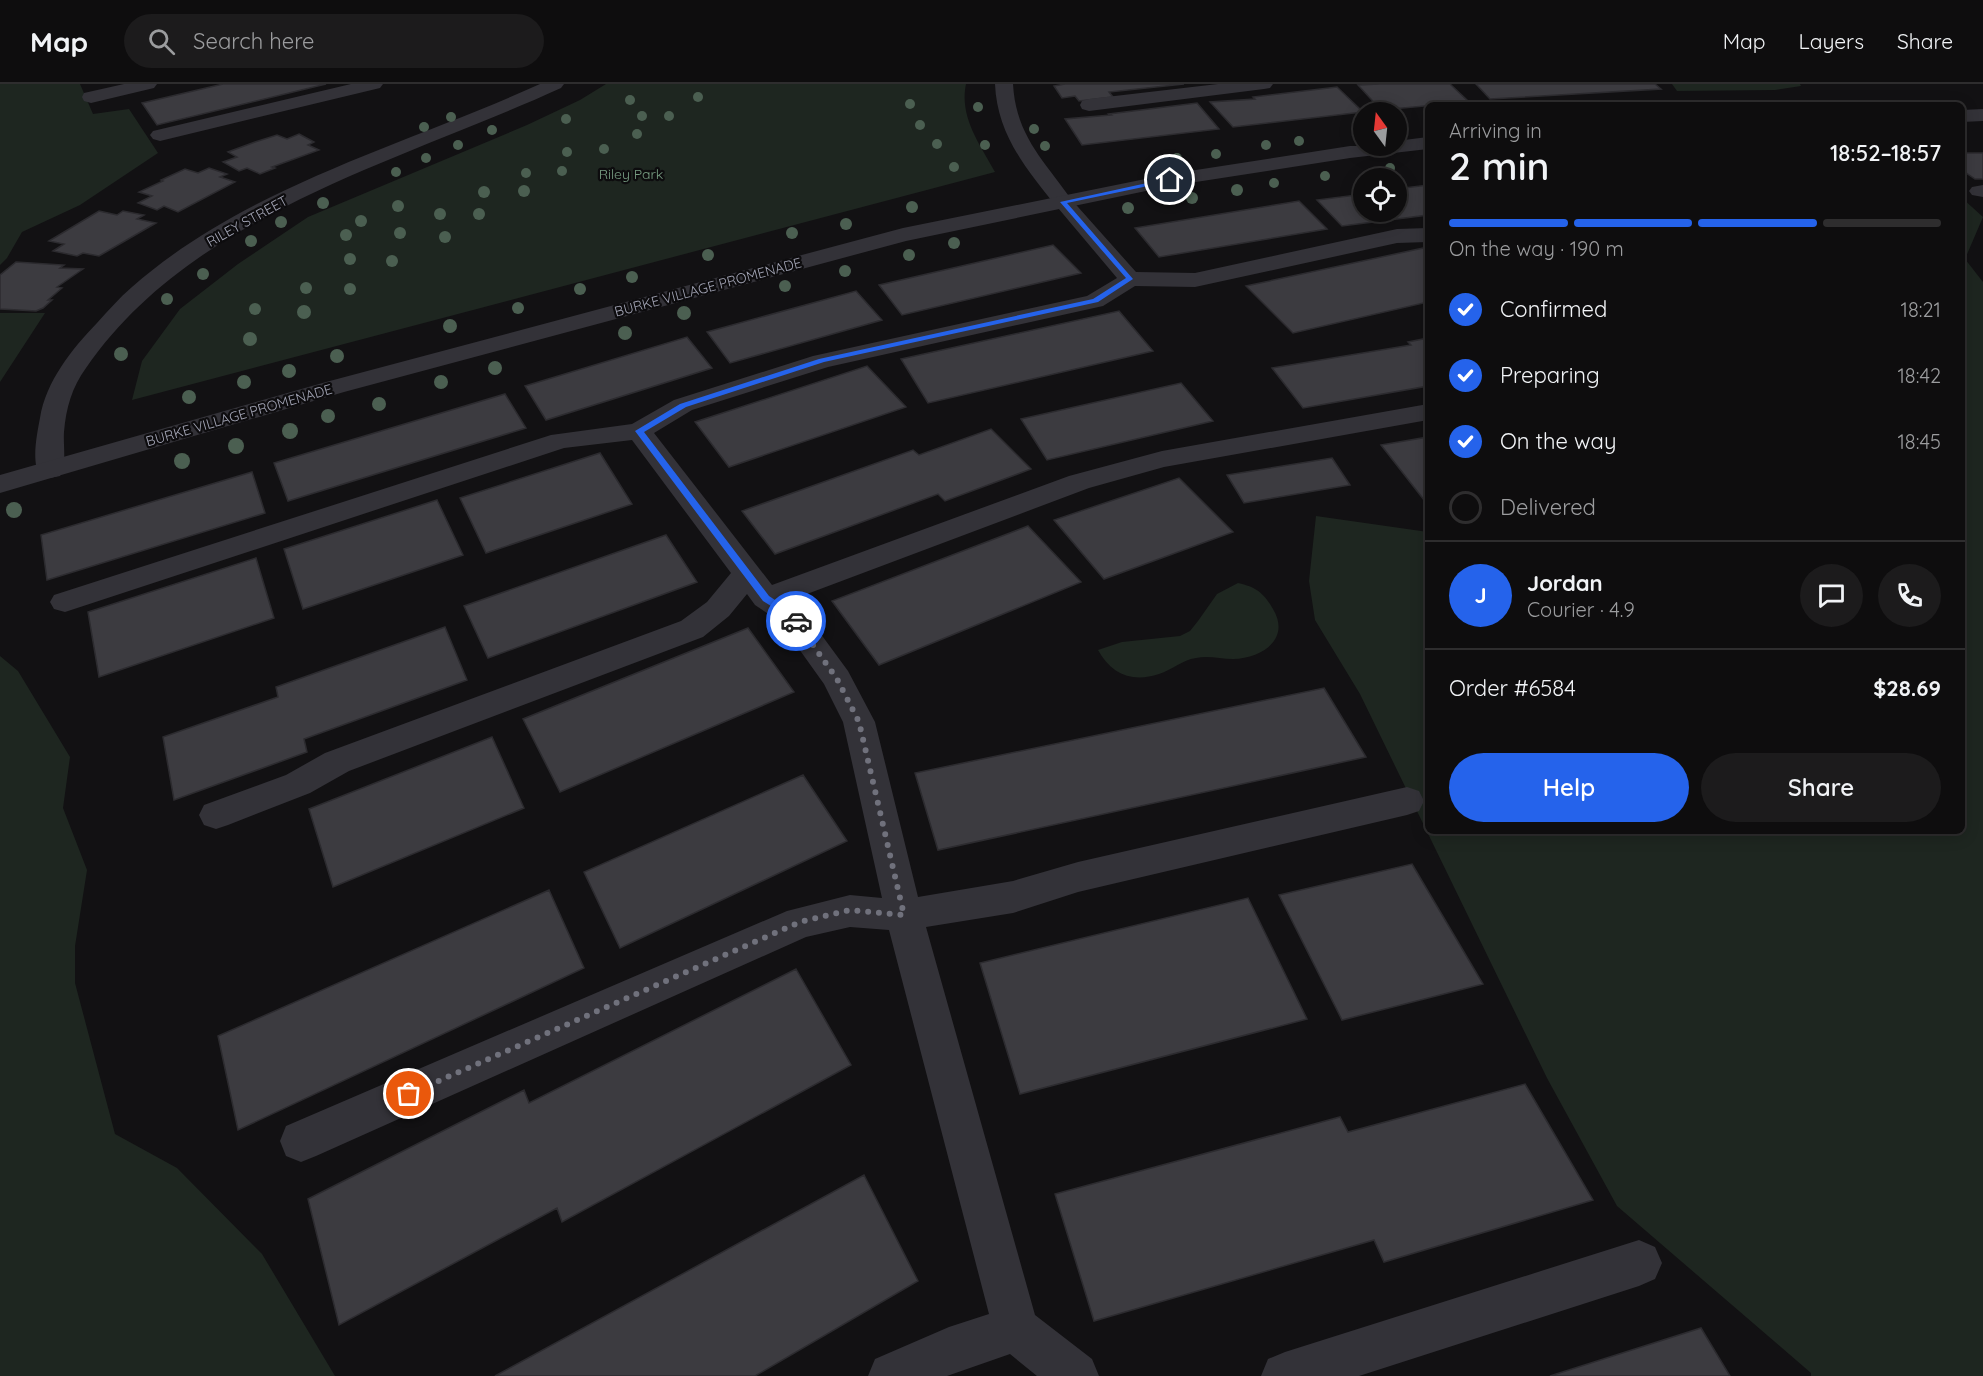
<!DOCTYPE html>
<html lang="en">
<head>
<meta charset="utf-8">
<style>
  body { margin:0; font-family:Quicksand,sans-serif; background:#1c1b1c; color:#f1f3f6; height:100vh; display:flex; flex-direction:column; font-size:22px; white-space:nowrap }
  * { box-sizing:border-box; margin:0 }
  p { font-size:20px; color:#9b9c9e }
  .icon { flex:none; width:33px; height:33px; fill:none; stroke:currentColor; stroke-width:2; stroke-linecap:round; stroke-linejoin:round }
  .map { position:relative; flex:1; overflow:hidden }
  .panel { position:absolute; left:1425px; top:18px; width:540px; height:732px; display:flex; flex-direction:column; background:#0e0d0e; border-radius:9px; box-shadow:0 3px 15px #0003,0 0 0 2px #2e2d2e }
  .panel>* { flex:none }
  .needle { width:39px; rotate:345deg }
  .tools { position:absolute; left:1353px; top:18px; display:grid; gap:12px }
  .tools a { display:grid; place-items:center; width:54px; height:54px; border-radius:50%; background:#0e0d0e; box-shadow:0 3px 15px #0003,0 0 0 2px #2e2d2e; font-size:30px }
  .pin { position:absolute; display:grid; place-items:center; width:51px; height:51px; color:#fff; margin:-26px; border:3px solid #fff; border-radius:50%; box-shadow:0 2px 6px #0007 }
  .courier { position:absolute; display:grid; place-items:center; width:60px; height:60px; margin:-30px; border:4px solid #2563eb; border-radius:50%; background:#fff; color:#222; box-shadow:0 2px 8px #0007 }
  .summary em { font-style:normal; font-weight:600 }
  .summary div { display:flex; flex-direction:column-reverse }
  .summary { display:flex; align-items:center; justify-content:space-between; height:102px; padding:0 24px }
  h1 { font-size:39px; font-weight:600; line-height:45px }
  .bar { display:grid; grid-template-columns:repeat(4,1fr); gap:9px 6px; align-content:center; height:72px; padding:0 24px }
  .bar i { height:8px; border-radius:4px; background:#2e2d2e }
  .bar .current { background:#2563eb }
  .bar p { grid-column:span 4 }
  .line { display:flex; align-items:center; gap:15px; padding:0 24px; border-top:2px solid #2e2d2e }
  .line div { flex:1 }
  .round { display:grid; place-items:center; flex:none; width:63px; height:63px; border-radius:32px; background:#1c1b1c }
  ol { padding:0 24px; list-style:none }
  li { display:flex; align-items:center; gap:18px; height:66px }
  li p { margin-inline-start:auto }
  li .icon { padding:6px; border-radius:50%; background:#2563eb; color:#fff; stroke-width:4 }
  li:last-child { color:#9b9c9e }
  li i { width:33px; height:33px; border:3px solid #2e2d2e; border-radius:50% }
  .action { display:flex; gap:12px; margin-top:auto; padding:12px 24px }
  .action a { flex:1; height:69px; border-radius:36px; background:#2563eb; color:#fff; font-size:24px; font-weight:600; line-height:69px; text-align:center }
  .action a+a { background:#1c1b1c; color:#f1f3f6 }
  header { display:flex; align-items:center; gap:36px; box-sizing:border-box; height:84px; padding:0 30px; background:#0e0d0e; border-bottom:2px solid #2e2d2e }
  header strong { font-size:28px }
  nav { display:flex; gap:33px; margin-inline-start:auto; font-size:21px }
  .search { width:420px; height:54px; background:#1c1b1c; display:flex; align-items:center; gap:15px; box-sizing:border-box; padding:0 21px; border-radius:33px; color:#9b9c9e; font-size:22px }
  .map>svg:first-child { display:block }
</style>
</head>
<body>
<header>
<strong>Map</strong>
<div class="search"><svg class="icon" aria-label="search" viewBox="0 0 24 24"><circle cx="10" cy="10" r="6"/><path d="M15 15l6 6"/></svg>Search here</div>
<nav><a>Map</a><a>Layers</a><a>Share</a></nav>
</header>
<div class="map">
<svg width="1983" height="1292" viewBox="0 0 1983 1292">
  <rect width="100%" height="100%" fill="#121113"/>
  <!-- green -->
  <path fill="#1e2620" d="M0 0H80L93 30 129 25 158 69 80 121 22 148 7 174 0 181Z
    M606 0H966C959 33 980 60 995 88L132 316 142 277 180 225 238 180 308 133 527 41 580 16Z
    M1672 0H1800L1801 2 1775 6 1677 7Z
    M1962 114 1983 133 1965 175 1983 198V1292H1811V1289L1617 1122 1547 994 1360 610 1315 536 1309 497 1316 432 1428 448V747H1962Z
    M0 229H45L0 298Z
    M1238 499C1256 503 1264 509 1273 525 1291 555 1262 574 1233 575 1221 575 1208 571 1196 574 1182 576 1172 586 1159 590 1132 599 1111 590 1098 566L1122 558 1180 552 1190 547 1198 537 1217 510Z
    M0 572 18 587 70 673 63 724 87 786 75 862V899L115 1050 177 1084 262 1170 335 1292H0Z"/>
  <!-- building -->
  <path fill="#3c3b40" stroke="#2c2b2f" stroke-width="1.5" d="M223 0H326L157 41 142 19Z
    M1065 0H1184L1109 8 1113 13 1079 17 1075 12 1062 14 1054 2Z
    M1379 0H1450L1469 18 1381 26 1358 1Z
    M1476 0H1655L1661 5 1490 15Z
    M1337 3 1363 28 1233 43 1210 18 1255 15 1253 13Z
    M1197 19 1219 45 1082 61 1065 35 1111 31 1109 30Z
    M299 50 314 58 308 61 319 66 272 83 275 84 260 90 247 84 239 87 223 78 237 73 228 68 255 58 277 51 287 55Z
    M1962 69H1983V95H1975L1962 86Z
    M209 84 227 90 220 93 235 98 178 128 164 122 157 126 138 119 152 112 139 108 163 97 161 96 185 85 198 89Z
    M1428 101V131L1342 142 1317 116 1364 110V128H1396V105Z
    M1299 117 1327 145 1159 173 1135 144Z
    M99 127 117 131 123 127 144 131 137 135 156 139 99 172 83 169 77 172 53 167 64 160 49 157Z
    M1053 161 1081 189 902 231 879 201Z
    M1428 163V218L1293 249 1246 202Z
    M16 178 64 181 60 184 83 185 57 203 62 204 48 216H52L43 224 36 227 0 225V191Z
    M856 207 882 236 730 279 707 248Z
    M1119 227 1153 267 928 319 901 275Z
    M687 253 712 284 546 336 525 302Z
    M1428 254V302L1303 324 1272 284 1411 261 1408 258Z
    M867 282 906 323 729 383 695 338Z
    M1181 299 1213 337 1047 376 1021 335Z
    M505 310 526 344 288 417 274 379Z
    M991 345 1031 385 945 417 938 410 775 470 742 427 913 366 919 371Z
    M1428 353V421L1381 361Z
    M600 369 632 420 486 469 460 414Z
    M1332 374 1350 401 1244 419 1227 391Z
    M252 388 265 429 47 496 41 451Z
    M1179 394 1233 448 1104 495 1054 436Z
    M437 416 463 471 303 525 284 465Z
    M1028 442 1081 498 879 581 832 517Z
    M666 451 697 498 488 574 464 522Z
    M256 474 274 534 99 593 88 528Z
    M445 543 467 596 304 655 307 668 174 716 163 653 278 613 276 603Z
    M748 544 794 608 560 708 523 635Z
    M1324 604 1366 673 938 766 915 689Z
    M492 653 524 724 333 803 309 725Z
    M803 691 847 757 620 864 584 788Z
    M1412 780 1483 900 1342 936 1279 811Z
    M549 806 584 884 238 1046 218 952Z
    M1248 814 1307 935 1020 1010 980 879Z
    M796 885 851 981 562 1138 557 1124 339 1241 308 1115 524 1006 529 1019Z
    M1525 1000 1593 1116 1384 1178 1374 1156 1094 1237 1055 1110 1340 1033 1348 1048Z
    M864 1091 918 1197 755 1292H495Z
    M1701 1244 1730 1292H1550Z"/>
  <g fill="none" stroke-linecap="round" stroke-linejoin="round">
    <!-- service -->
    <path fill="#333238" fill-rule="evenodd" d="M124 0H157L154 4 91 19 84 17 82 13 84 9Z
      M351 0H383L380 4 160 57 153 55 150 51 153 47Z
      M1218 0H1273L1270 4 1264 5 1089 27 1082 25 1080 21 1082 17 1089 15Z
      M1063 112 1070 114 1136 188 1195 189 1397 145 1428 144V158L1397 159 1195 203 1135 202 1103 222 828 283 692 326 654 349 772 501 1069 392 1162 367 1428 320V336L1164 383 1089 404 791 516 801 523 848 587 875 638 918 813 1013 797 1078 778 1407 703 1419 707 1424 717 1419 727 1407 731 1078 808 1013 829 926 843 1035 1231 1092 1275 1099 1292H1037L1010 1270 947 1292H868L875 1275 949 1243 989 1230 889 846 850 843 806 853 316 1072 301 1078 286 1072 280 1057 286 1042 787 827 850 811 882 814 843 638 824 600 779 537 755 521 747 510 729 532 703 553 349 687 310 709 228 741 216 745 204 741 199 731 204 721 286 691 325 669 681 537 707 518 731 489 632 356 564 364 65 528 54 525 50 518 54 511 551 351 632 340 674 316 813 272 1087 212 1117 194 1053 118 1056 114Z
      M1639 1156 1655 1163 1662 1179 1655 1195 1639 1202 1359 1292H1261L1268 1275 1285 1268Z"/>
    <!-- minor -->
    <path fill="#333238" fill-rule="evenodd" d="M540 0H564L561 4C399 78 192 130 86 284 72 303 66 324 64 348 63 361 67 380 60 392L50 394 40 392C31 378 37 350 40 334 46 297 72 265 97 239 108 227 119 214 132 203 247 102 403 62 540 0Z
      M995 0H1013C1016 53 1045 77 1073 118L1070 122 1063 124 1056 122C1026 85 997 50 995 0Z
      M1983 101V113L1972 111 1969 107 1972 103Z"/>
    <!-- tertiary -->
    <path fill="#333238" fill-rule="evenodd" d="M1983 25V37L1962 38V26Z
      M1428 53V65L1350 74 1170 102 906 157 344 308 0 409V391L326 298 903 144 1170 90 1350 62H1396V57Z"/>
  </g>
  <!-- trees -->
  <g fill="#4b5f51">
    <circle cx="698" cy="13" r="5"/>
    <circle cx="630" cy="16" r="5"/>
    <circle cx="910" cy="20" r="5"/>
    <circle cx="978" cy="23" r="5"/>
    <circle cx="642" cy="32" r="5"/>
    <circle cx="669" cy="32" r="5"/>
    <circle cx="451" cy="33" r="5"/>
    <circle cx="566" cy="35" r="5"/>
    <circle cx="920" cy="41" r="5"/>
    <circle cx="424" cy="43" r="5"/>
    <circle cx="1034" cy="45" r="5"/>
    <circle cx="492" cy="46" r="5"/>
    <circle cx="637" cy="50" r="5"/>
    <circle cx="1299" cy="57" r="5"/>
    <circle cx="937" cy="60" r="5"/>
    <circle cx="458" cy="61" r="5"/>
    <circle cx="985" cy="61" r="5"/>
    <circle cx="1266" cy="61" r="5"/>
    <circle cx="1045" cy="62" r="5"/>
    <circle cx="604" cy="65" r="5"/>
    <circle cx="567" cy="68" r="5"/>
    <circle cx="1216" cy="70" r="5"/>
    <circle cx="426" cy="74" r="5"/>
    <circle cx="1177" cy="74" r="5"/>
    <circle cx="954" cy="83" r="5"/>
    <circle cx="1390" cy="84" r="5"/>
    <circle cx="562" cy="87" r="5"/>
    <circle cx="396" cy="88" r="5"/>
    <circle cx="526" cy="89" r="5"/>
    <circle cx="1325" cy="92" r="5"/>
    <circle cx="1274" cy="99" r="5"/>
    <circle cx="1237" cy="106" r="6"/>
    <circle cx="524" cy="107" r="6"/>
    <circle cx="484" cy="108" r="6"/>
    <circle cx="1192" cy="114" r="6"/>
    <circle cx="323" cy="119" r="6"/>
    <circle cx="398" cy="122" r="6"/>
    <circle cx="912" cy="123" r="6"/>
    <circle cx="1128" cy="124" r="6"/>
    <circle cx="440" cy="130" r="6"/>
    <circle cx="479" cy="130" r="6"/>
    <circle cx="361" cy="137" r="6"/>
    <circle cx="281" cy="138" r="6"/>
    <circle cx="846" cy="140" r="6"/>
    <circle cx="400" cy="149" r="6"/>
    <circle cx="792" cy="149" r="6"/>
    <circle cx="346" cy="151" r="6"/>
    <circle cx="445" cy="153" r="6"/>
    <circle cx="251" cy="157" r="6"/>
    <circle cx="954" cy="159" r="6"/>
    <circle cx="708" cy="171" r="6"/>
    <circle cx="909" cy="171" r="6"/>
    <circle cx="350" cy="175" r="6"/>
    <circle cx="392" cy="177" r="6"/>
    <circle cx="845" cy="187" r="6"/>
    <circle cx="203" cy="190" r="6"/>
    <circle cx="632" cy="193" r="6"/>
    <circle cx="785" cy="202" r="6"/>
    <circle cx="306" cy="204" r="6"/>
    <circle cx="350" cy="205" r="6"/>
    <circle cx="580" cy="205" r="6"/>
    <circle cx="167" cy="215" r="6"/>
    <circle cx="518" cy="224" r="6"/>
    <circle cx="255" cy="225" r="6"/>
    <circle cx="304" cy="228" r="7"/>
    <circle cx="684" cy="229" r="7"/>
    <circle cx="450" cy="242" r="7"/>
    <circle cx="625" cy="249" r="7"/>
    <circle cx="250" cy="255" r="7"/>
    <circle cx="121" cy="270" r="7"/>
    <circle cx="337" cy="272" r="7"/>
    <circle cx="495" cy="284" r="7"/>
    <circle cx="289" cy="287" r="7"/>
    <circle cx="244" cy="298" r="7"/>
    <circle cx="441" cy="298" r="7"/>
    <circle cx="189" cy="313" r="7"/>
    <circle cx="379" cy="320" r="7"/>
    <circle cx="328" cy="332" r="7"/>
    <circle cx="290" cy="347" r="8"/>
    <circle cx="236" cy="362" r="8"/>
    <circle cx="182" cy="377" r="8"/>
    <circle cx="14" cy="426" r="8"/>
  </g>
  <!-- route -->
  <path fill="#2563eb" d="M1170 94 1172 97 1067 119 1133 195 1098 218 824 278 686 323 644 348 769 512 793 528 800 537 799 540H792L787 532 763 517 635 347 680 320 819 275 1093 215 1126 194 1060 118Z"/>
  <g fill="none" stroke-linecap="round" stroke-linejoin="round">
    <!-- done -->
    <path stroke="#70717c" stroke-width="6" stroke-dasharray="0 10.8" d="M409 1010 800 838 850 826 904 831 859 638 837 595 796 537"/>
  </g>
  <g text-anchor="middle" stroke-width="4.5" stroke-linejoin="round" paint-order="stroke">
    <!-- far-park labels -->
    <g font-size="14" fill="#799f84" stroke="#0d0c0e">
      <text x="631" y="95">Riley Park</text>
    </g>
    <!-- far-street labels -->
    <g font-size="14" fill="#a2a4b4" stroke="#0d0c0e">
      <text transform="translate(247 137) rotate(-29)" y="5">RILEY STREET</text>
      <text transform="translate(708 203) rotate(-15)" y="5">BURKE VILLAGE PROMENADE</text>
      <text transform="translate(239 331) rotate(-16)" y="5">BURKE VILLAGE PROMENADE</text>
    </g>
  </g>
</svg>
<div class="tools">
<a><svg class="needle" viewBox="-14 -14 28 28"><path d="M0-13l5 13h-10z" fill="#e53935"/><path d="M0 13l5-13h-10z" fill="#9b9c9e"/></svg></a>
<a><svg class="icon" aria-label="locate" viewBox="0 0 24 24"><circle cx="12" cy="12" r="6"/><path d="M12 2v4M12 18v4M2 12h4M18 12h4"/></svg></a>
</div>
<div class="pin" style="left:409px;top:1010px;background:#ea580c"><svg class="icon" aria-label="bag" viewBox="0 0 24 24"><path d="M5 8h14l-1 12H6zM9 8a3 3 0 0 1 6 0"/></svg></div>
<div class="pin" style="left:1170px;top:96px;background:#1f2937"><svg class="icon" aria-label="home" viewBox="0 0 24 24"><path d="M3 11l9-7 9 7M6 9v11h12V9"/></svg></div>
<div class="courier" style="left:796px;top:537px"><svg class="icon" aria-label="car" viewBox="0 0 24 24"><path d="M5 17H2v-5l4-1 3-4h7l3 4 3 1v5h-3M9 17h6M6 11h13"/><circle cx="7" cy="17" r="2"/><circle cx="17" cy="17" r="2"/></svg></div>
<section class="panel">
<div class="summary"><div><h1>2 min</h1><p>Arriving in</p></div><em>18:52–18:57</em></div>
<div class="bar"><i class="current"></i><i class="current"></i><i class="current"></i><i></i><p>On the way · 190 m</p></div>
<ol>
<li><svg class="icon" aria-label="check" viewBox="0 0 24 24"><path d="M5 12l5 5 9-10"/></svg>Confirmed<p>18:21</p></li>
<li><svg class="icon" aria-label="check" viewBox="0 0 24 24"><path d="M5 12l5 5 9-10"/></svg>Preparing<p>18:42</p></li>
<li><svg class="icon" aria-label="check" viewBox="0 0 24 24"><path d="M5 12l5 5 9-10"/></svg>On the way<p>18:45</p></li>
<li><i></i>Delivered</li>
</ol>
<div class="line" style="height:108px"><b class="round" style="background:#2563eb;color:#fff">J</b><div><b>Jordan</b><p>Courier · 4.9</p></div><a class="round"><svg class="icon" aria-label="chat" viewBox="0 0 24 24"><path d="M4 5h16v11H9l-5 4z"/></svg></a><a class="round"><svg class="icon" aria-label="phone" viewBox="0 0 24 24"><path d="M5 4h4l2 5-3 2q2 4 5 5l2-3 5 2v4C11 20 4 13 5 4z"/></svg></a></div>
<div class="line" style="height:78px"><div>Order #6584</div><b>$28.69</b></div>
<div class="action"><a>Help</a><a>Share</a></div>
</section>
</div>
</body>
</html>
